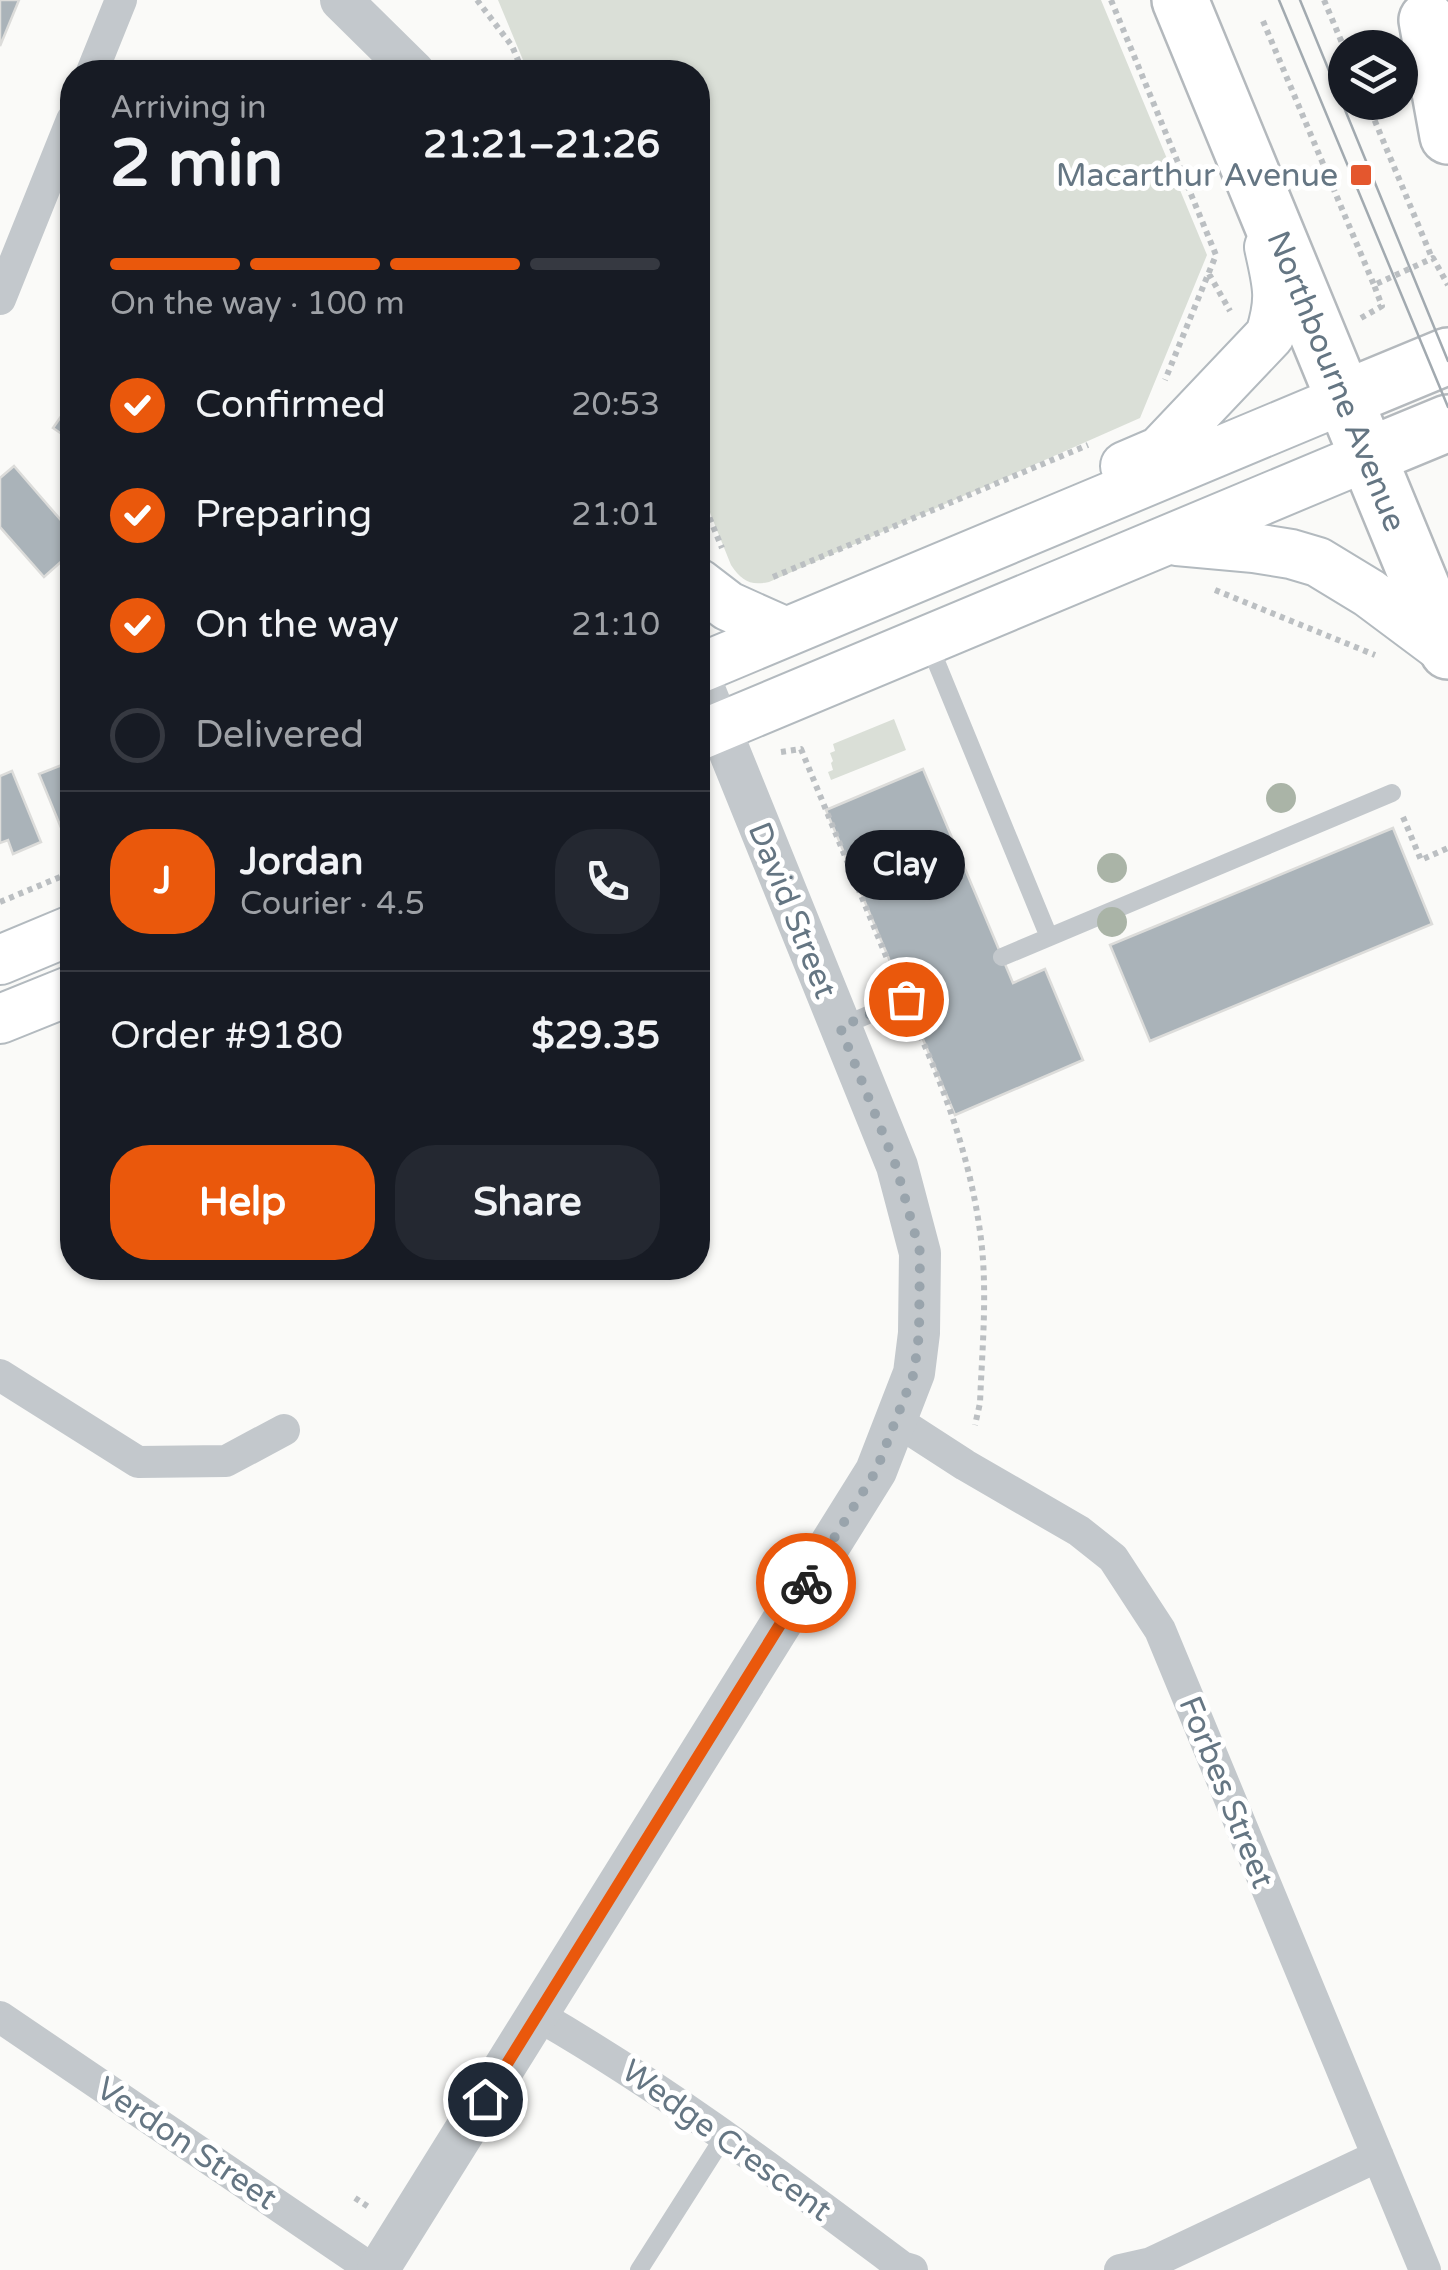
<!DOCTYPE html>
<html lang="en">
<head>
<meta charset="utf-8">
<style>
  body { margin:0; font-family:"Varela Round",sans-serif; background:#242831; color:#f1f3f6; height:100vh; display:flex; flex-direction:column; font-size:38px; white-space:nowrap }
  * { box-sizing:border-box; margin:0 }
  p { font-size:32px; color:#9ea1a6 }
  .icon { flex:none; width:55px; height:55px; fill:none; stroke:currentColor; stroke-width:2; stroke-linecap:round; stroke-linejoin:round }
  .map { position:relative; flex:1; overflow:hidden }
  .drawer { position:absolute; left:60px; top:60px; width:650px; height:1220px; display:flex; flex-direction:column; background:#171b24; border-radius:40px; box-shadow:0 2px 8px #0004 }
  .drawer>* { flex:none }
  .buttons { position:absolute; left:1328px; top:30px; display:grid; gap:20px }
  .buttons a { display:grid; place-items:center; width:90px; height:90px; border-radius:50%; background:#171b24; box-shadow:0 2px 8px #0004; font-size:50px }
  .pin { position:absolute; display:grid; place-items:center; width:85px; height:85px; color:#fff; margin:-42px; border:5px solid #fff; border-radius:50%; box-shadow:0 2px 10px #0007 }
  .courier { position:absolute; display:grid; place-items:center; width:100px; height:100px; margin:-50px; border:8px solid #ea580c; border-radius:50%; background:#fff; color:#222; box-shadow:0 2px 12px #0007 }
  .bubble { position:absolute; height:70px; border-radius:35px; background:#171b24; box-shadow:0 2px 8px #0004; font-size:32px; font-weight:700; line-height:70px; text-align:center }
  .head em { font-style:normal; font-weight:700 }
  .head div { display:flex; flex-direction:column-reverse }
  .head { display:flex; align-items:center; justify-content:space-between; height:170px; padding:0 50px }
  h1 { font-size:65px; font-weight:700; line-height:75px }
  .bar { display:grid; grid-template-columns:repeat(4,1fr); gap:15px 10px; align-content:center; height:120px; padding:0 50px }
  .bar i { height:12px; border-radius:8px; background:#363941 }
  .bar .on { background:#ea580c }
  .bar p { grid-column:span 4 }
  .line { display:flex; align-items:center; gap:25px; padding:0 50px; border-top:2px solid #363941 }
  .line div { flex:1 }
  .round { display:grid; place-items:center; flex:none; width:105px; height:105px; border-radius:40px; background:#242831 }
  ol { padding:0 50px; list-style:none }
  li { display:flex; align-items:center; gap:30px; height:110px }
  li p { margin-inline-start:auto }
  li .icon { padding:10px; border-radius:50%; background:#ea580c; color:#fff; stroke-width:4 }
  li:last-child { color:#9ea1a6 }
  li i { width:55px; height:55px; border:5px solid #363941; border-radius:50% }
  .button { display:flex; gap:20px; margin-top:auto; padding:20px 50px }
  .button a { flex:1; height:115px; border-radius:40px; background:#ea580c; color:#fff; font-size:40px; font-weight:700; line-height:115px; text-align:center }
  .button a+a { background:#242831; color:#f1f3f6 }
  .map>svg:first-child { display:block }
</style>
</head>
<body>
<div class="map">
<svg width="1448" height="2270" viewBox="0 0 1448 2270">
  <rect width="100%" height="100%" fill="#fafaf8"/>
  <!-- green -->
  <path fill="#dadfd7" d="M498 0H1101L1207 255 1140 418 769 582C750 586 742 581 731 565L698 483V72H528Z
    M894 719 906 750 831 780 828 772 833 770 831 763 833 761 830 753 835 751 833 744Z"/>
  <!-- building -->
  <path fill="#aab3b9" stroke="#dcdcda" stroke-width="2.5" d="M0 0H19L0 46Z
    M71 402 72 403V441L53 428Z
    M14 466 72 533V552L44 577 0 527V478Z
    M72 761V825L62 830 39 774Z
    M923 769 1013 983 1045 969 1083 1060 955 1115 826 810Z
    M12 771 41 842 13 854 8 840 0 843V776Z
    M1393 828 1432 924 1150 1041 1110 945Z"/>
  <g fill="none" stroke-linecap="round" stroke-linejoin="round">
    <defs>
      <path id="secondary" d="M1125 466 1160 451 1270 335C1282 297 1277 284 1269 247
        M1177 541 1254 548 1291 554 1318 562 1369 593 1448 652
        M698 583 728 606 786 632
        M698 669 1344 399
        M698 736 1368 456
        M0 960 72 930
        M0 1019 72 990"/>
      <path id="trunk" d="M1180 0 1448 651
        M1427 20 1448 136
        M1344 399 1448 356
        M1368 456 1448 423"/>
    </defs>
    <!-- secondary casing -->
    <use href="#secondary" stroke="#b3babf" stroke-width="52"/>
    <!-- trunk casing -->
    <use href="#trunk" stroke="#b4b9bd" stroke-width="60"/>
    <!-- path -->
    <path stroke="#bbbfc2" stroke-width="6" stroke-dasharray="5 5" stroke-linecap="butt" d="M477 0 512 46 523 72
      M1111 0 1216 255 1165 380
      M1324 0 1345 50
      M1263 21 1374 285
      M1367 102 1432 258
      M1209 274 1230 311
      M1361 318 1382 306 1374 285 1433 258 1448 285
      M698 490 722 548
      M773 577 1088 445
      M1215 590 1375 655
      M781 752 801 749 895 978
      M1403 817 1421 860 1448 848
      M0 902 72 872
      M916 1026C948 1096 974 1171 982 1248 987 1299 982 1352 980 1403L975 1425
      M355 2198 370 2208"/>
    <!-- service -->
    <path stroke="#c3c8cc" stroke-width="18" d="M928 642 1049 937
      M1002 957 1392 793
      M842 1026 906 999
      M639 2270 725 2135"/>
    <!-- minor -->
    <path stroke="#c3c8cc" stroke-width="32" d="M92 72 121 0
      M0 299 72 120
      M0 1375 138 1462 226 1461 284 1430
      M897 1421 965 1465 1079 1531 1113 1558 1160 1630 1425 2270
      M537 2015C666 2089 783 2178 902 2267L912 2270
      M0 2017 373 2270
      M1120 2270 1151 2263 1378 2156"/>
    <!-- tertiary -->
    <path stroke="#c3c8cc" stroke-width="42" d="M341 0 414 72
      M378 2270 876 1471 914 1373 919 1333 920 1253 897 1166 698 674"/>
    <!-- secondary -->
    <use href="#secondary" stroke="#fff" stroke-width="48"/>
    <!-- trunk -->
    <use href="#trunk" stroke="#fff" stroke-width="55"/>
    <!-- tram -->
    <path stroke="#a2aab0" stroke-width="2.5" d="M1279 0 1448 407
      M1300 0 1448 361"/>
  </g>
  <!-- trees -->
  <g fill="#aab4a7">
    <circle cx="1281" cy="798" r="15"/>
    <circle cx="1112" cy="868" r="15"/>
    <circle cx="1112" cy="922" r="15"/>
  </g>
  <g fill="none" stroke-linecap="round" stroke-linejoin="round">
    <!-- done -->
    <path stroke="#99a4ac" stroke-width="10" stroke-dasharray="0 18" d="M806 1583 876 1471 914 1373 919 1334 920 1252 896 1166 840 1027 906 999"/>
    <!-- route -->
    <path stroke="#ea580c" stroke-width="12" d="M485 2099 806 1583"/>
  </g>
  <!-- markers -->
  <rect fill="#e4572e" stroke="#fff" stroke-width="4" x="1349" y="163" width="24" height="24" rx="5"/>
  <g text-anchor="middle" stroke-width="10" stroke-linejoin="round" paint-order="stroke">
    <!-- poi labels -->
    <g font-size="32" fill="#657683" stroke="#fff" text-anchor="end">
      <text x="1338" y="186">Macarthur Avenue</text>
    </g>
    <!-- street labels -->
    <g font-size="32" fill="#657683" stroke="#fff">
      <text transform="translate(1337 381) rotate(68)" y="11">Northbourne Avenue</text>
      <text transform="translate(793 910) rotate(68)" y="11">David Street</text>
      <text transform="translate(1227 1792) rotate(68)" y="11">Forbes Street</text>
      <text transform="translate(727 2140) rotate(36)" y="11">Wedge Crescent</text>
      <text transform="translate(187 2143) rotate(34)" y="11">Verdon Street</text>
    </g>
  </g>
</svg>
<div class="buttons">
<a><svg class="icon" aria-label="layers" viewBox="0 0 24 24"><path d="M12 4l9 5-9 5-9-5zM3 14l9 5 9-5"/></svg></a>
</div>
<div class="pin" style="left:906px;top:999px;background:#ea580c"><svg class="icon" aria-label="bag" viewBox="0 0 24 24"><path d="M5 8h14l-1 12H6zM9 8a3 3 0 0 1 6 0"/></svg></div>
<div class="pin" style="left:485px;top:2099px;background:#1f2937"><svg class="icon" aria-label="home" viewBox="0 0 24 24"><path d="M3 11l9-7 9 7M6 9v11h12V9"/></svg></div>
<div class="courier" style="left:806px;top:1583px"><svg class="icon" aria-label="bike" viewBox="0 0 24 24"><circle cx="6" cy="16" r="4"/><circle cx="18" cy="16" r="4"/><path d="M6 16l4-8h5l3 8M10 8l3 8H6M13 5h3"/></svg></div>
<div class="bubble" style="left:845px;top:830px;width:120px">Clay</div>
<section class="drawer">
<div class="head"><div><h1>2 min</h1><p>Arriving in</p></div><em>21:21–21:26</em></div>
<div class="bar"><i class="on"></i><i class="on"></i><i class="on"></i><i></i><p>On the way · 100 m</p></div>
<ol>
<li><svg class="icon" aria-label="check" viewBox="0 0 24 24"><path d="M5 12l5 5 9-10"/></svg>Confirmed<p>20:53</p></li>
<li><svg class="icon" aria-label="check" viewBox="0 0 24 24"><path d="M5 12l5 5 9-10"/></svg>Preparing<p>21:01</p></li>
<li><svg class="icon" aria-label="check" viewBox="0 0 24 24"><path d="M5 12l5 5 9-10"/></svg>On the way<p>21:10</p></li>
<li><i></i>Delivered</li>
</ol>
<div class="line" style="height:180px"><b class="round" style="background:#ea580c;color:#fff">J</b><div><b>Jordan</b><p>Courier · 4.5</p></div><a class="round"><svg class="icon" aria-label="phone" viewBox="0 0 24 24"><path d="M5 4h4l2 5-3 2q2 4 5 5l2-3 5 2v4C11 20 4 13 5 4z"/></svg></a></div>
<div class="line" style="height:130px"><div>Order #9180</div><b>$29.35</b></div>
<div class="button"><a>Help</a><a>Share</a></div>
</section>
</div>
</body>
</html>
